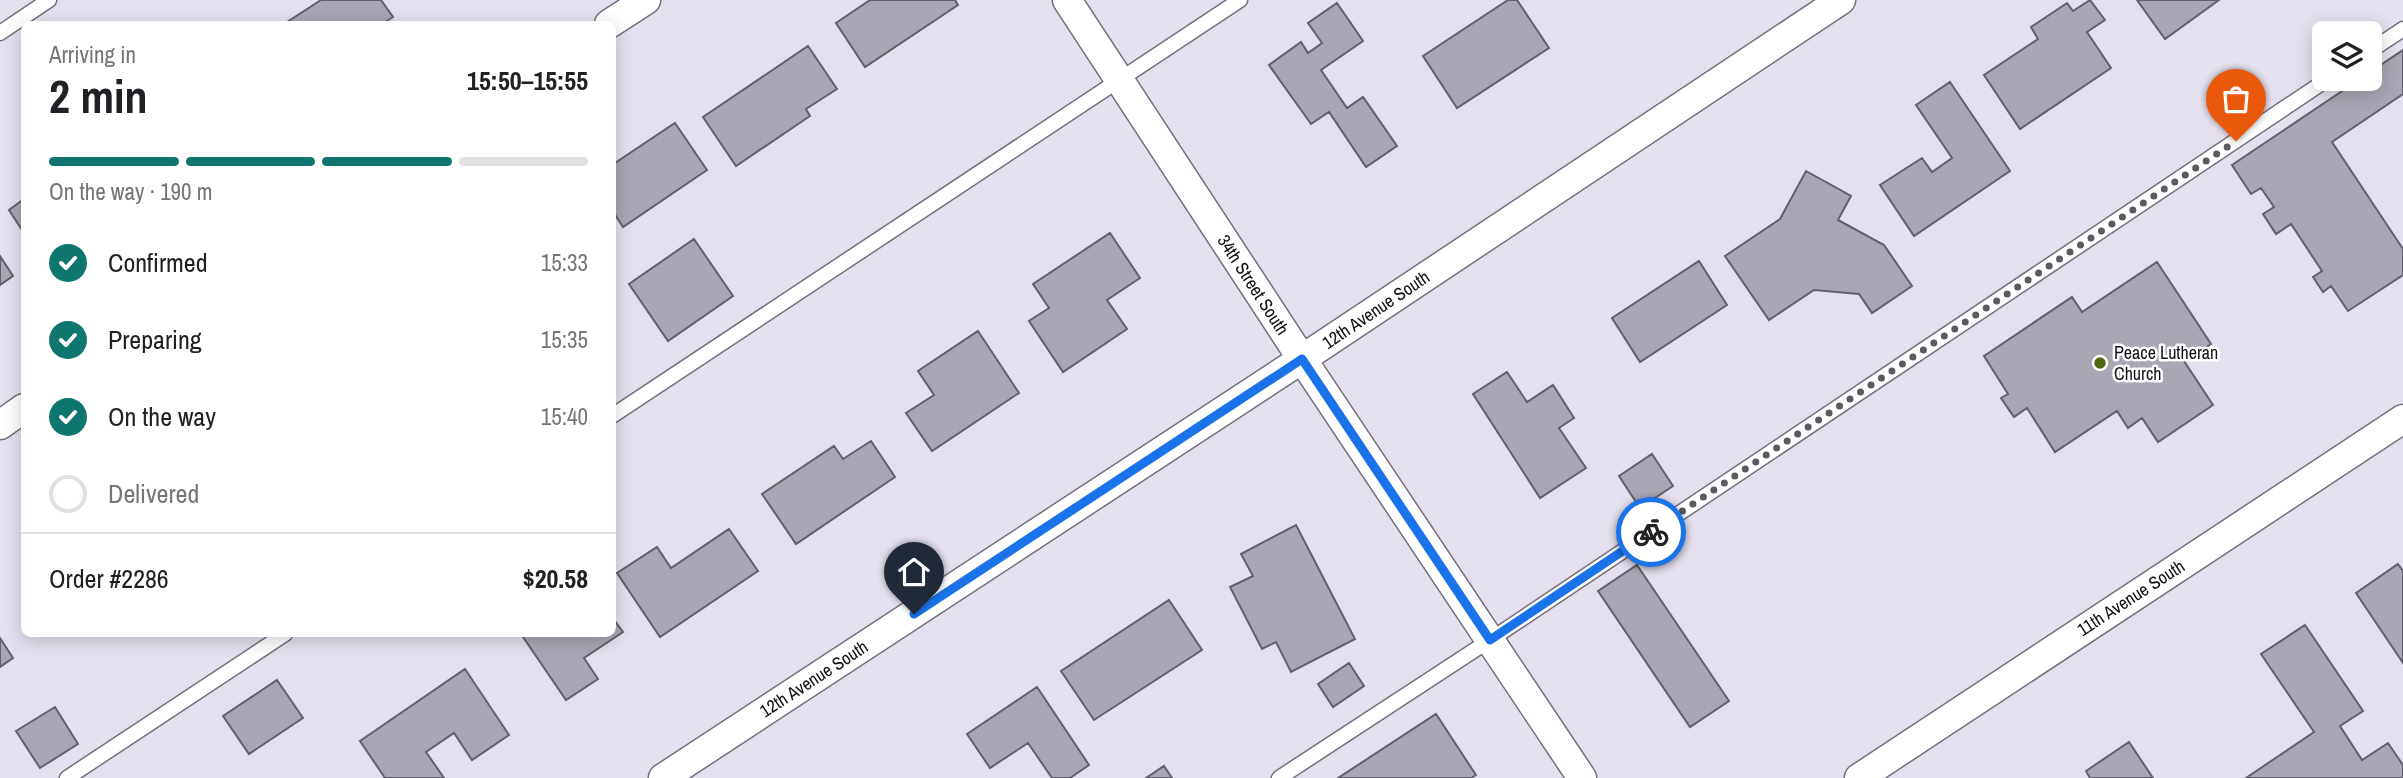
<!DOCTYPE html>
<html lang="en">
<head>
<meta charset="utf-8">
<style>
  body { margin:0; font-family:"Archivo Narrow",sans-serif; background:#f2f2f2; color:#202124; height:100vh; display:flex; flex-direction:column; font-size:26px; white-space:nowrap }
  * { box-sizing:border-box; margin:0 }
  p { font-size:23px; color:#757577 }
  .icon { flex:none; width:38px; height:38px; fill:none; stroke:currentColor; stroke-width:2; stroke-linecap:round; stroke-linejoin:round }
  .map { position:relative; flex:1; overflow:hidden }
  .panel { position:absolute; left:21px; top:21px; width:595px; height:616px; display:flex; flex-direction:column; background:#fff; border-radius:10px; box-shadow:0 4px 18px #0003 }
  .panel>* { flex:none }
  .controls { position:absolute; left:2312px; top:21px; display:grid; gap:14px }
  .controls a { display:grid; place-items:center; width:70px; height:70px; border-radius:10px; background:#fff; box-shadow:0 4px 18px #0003; font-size:35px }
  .pin { position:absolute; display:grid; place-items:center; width:60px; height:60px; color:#fff; margin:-72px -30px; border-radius:50% 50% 50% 0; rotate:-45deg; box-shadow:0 0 7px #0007 }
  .pin .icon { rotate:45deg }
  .courier { position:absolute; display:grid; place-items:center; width:70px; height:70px; margin:-35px; border:5px solid #1a73e8; border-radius:50%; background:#fff; color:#222; box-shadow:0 2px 9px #0007 }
  .summary em { font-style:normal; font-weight:800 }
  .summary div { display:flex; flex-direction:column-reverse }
  .summary { display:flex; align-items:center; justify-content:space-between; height:119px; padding:0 28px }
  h1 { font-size:46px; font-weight:800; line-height:52px }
  .bar { display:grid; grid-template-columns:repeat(4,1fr); gap:10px 7px; align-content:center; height:84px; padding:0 28px }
  .bar i { height:9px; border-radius:5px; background:#e0e0e0 }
  .bar .on { background:#0f766e }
  .bar p { grid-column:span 4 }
  .line { display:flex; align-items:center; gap:18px; padding:0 28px; border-top:2px solid #e0e0e0 }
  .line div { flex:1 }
  ol { padding:0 28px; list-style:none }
  li { display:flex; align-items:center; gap:21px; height:77px }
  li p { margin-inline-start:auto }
  li .icon { padding:7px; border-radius:50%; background:#0f766e; color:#fff; stroke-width:4 }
  li:last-child { color:#757577 }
  li i { width:38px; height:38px; border:4px solid #e0e0e0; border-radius:50% }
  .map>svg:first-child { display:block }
</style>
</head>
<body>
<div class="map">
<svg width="2403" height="778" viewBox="0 0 2403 778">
  <rect width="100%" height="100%" fill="#e5e0ee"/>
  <!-- building -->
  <path fill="#aba6b4" stroke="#645f6c" stroke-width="2" d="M321 0H381L393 17 382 24H284Z
    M870 0H955L958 5 865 67 836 23Z
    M1508 0H1517L1549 48 1457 108 1423 56Z
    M2090 0 2105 20 2087 32 2111 68 2020 129 1984 75 2038 39 2031 27 2067 3 2073 11Z
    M2137 0H2219L2165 39Z
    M1337 3 1363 41 1321 70 1347 108 1363 97 1397 146 1366 167 1329 112 1311 124 1269 65 1301 42 1308 53 1322 43 1308 23Z
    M808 46 837 89 806 109 810 116 736 166 703 117Z
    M2403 50V94L2332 142 2403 249V275L2348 311 2331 286 2323 292 2313 277 2322 271 2291 224 2276 234 2263 214 2274 207 2261 188 2251 194 2232 165 2360 79H2370V72Z
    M1950 82 2010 171 1914 236 1880 185 1922 158 1932 172 1952 158 1916 105Z
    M675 123 707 170 623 227 612 210V165Z
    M1806 171 1851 196 1838 220 1884 245 1912 286 1872 313 1859 294 1814 290 1769 320 1725 256 1780 219Z
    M24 199V233L9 210Z
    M1110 233 1140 278 1107 300 1127 329 1063 372 1029 321 1049 308 1033 284Z
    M694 239 733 296 668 341 629 284Z
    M0 256 13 276 0 285Z
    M1699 261 1727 305 1640 362 1612 318Z
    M2157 262 2211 344 2184 361 2213 405 2158 442 2142 418 2128 428 2117 411 2055 452 2027 408 2014 417 2001 398 2008 394 1984 356 2072 297 2082 312Z
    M978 331 1019 393 932 451 906 413 934 395 918 371Z
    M1507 372 1527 402 1553 385 1574 418 1559 428 1586 468 1540 498 1473 394Z
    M871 441 895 477 796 544 762 494 834 446 843 459Z
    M1652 454 1673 486 1640 508 1619 476Z
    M1296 525 1355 639 1291 672 1276 642 1262 649 1230 587 1253 576 1241 554Z
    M729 529 758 571 660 637 617 573 657 547 671 568Z
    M2398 564 2403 571V663L2356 593Z
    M1637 565 1729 701 1690 727 1598 591Z
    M1169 600 1202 650 1094 720 1061 671Z
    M612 617 623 632 584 658 598 679 566 700 521 634H612Z
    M2305 625 2363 711 2340 726 2362 760 2388 743 2403 765V778H2246L2314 732 2261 654Z
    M0 638 13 658 0 667Z
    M1349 663 1364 686 1333 707 1318 684Z
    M465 669 509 735 472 760 454 733 426 752 444 778H385L360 741Z
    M277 680 303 718 249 754 223 716Z
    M1037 687 1089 765 1070 778H1052L1028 743 990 768 967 734Z
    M55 707 78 744 40 768 16 731Z
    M1436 714 1476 775 1471 778H1338Z
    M2129 742 2153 778H2090L2086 771Z
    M1164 766 1172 778H1146Z"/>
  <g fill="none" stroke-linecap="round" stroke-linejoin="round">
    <defs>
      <path id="lane" d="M0 33 49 0
        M2370 51 2403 29
        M612 416 1240 0
        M67 778 285 634
        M1279 778 1490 640 2328 79"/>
      <path id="street" d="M1067 0 1302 359 1582 778
        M609 24 646 0
        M0 425 24 408
        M663 778 1302 359 1841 0
        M1859 778 2403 419"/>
    </defs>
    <!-- lane casing -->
    <use href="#lane" stroke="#746f7c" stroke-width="17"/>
    <!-- street casing -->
    <use href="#street" stroke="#746f7c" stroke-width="31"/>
    <!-- lane -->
    <use href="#lane" stroke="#fff" stroke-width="14"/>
    <!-- street -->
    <use href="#street" stroke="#fff" stroke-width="28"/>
  </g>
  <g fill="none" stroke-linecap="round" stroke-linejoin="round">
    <!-- done -->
    <path stroke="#5c5961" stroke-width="7" stroke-dasharray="0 12.6" d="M1651 532 2236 141"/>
    <!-- route -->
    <path stroke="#1a73e8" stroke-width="9" d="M914 614 1302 359 1490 640 1651 532"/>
  </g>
  <!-- markers -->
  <circle fill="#536611" stroke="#fff" stroke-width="2.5" cx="2100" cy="363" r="7"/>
  <g text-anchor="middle" stroke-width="5" stroke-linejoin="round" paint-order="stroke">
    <!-- street labels -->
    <g font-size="18" fill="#121015" stroke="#fff">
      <text transform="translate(1253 285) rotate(57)" y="6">34th Street South</text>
      <text transform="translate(1376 310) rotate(-34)" y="6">12th Avenue South</text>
      <text transform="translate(2131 598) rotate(-33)" y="6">11th Avenue South</text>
      <text transform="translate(814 679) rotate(-33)" y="6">12th Avenue South</text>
    </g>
    <!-- poi labels -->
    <g font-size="18" fill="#121015" stroke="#fff" text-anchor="start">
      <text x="2114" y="359">Peace Lutheran<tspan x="2114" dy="21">Church</tspan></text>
    </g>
  </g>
</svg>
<div class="controls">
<a><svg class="icon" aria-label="layers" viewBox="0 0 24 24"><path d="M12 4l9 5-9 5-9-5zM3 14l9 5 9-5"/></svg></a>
</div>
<div class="pin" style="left:2236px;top:141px;background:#ea580c"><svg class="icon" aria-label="bag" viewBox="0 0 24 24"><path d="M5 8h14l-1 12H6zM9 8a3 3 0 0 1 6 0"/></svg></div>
<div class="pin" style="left:914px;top:614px;background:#1f2937"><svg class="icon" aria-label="home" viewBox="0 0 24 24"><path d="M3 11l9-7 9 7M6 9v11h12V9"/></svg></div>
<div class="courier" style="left:1651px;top:532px"><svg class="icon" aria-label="bike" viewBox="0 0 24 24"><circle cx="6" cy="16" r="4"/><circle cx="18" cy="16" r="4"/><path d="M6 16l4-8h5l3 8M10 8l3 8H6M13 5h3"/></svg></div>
<section class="panel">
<div class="summary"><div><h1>2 min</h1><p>Arriving in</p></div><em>15:50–15:55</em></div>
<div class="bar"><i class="on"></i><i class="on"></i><i class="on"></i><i></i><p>On the way · 190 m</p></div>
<ol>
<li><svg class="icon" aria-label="check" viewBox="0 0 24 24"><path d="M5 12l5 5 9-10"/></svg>Confirmed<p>15:33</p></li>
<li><svg class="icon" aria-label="check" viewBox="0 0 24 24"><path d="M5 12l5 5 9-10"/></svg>Preparing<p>15:35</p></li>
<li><svg class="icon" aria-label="check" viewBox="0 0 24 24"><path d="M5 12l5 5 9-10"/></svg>On the way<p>15:40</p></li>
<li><i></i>Delivered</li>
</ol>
<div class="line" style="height:91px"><div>Order #2286</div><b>$20.58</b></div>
</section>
</div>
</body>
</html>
